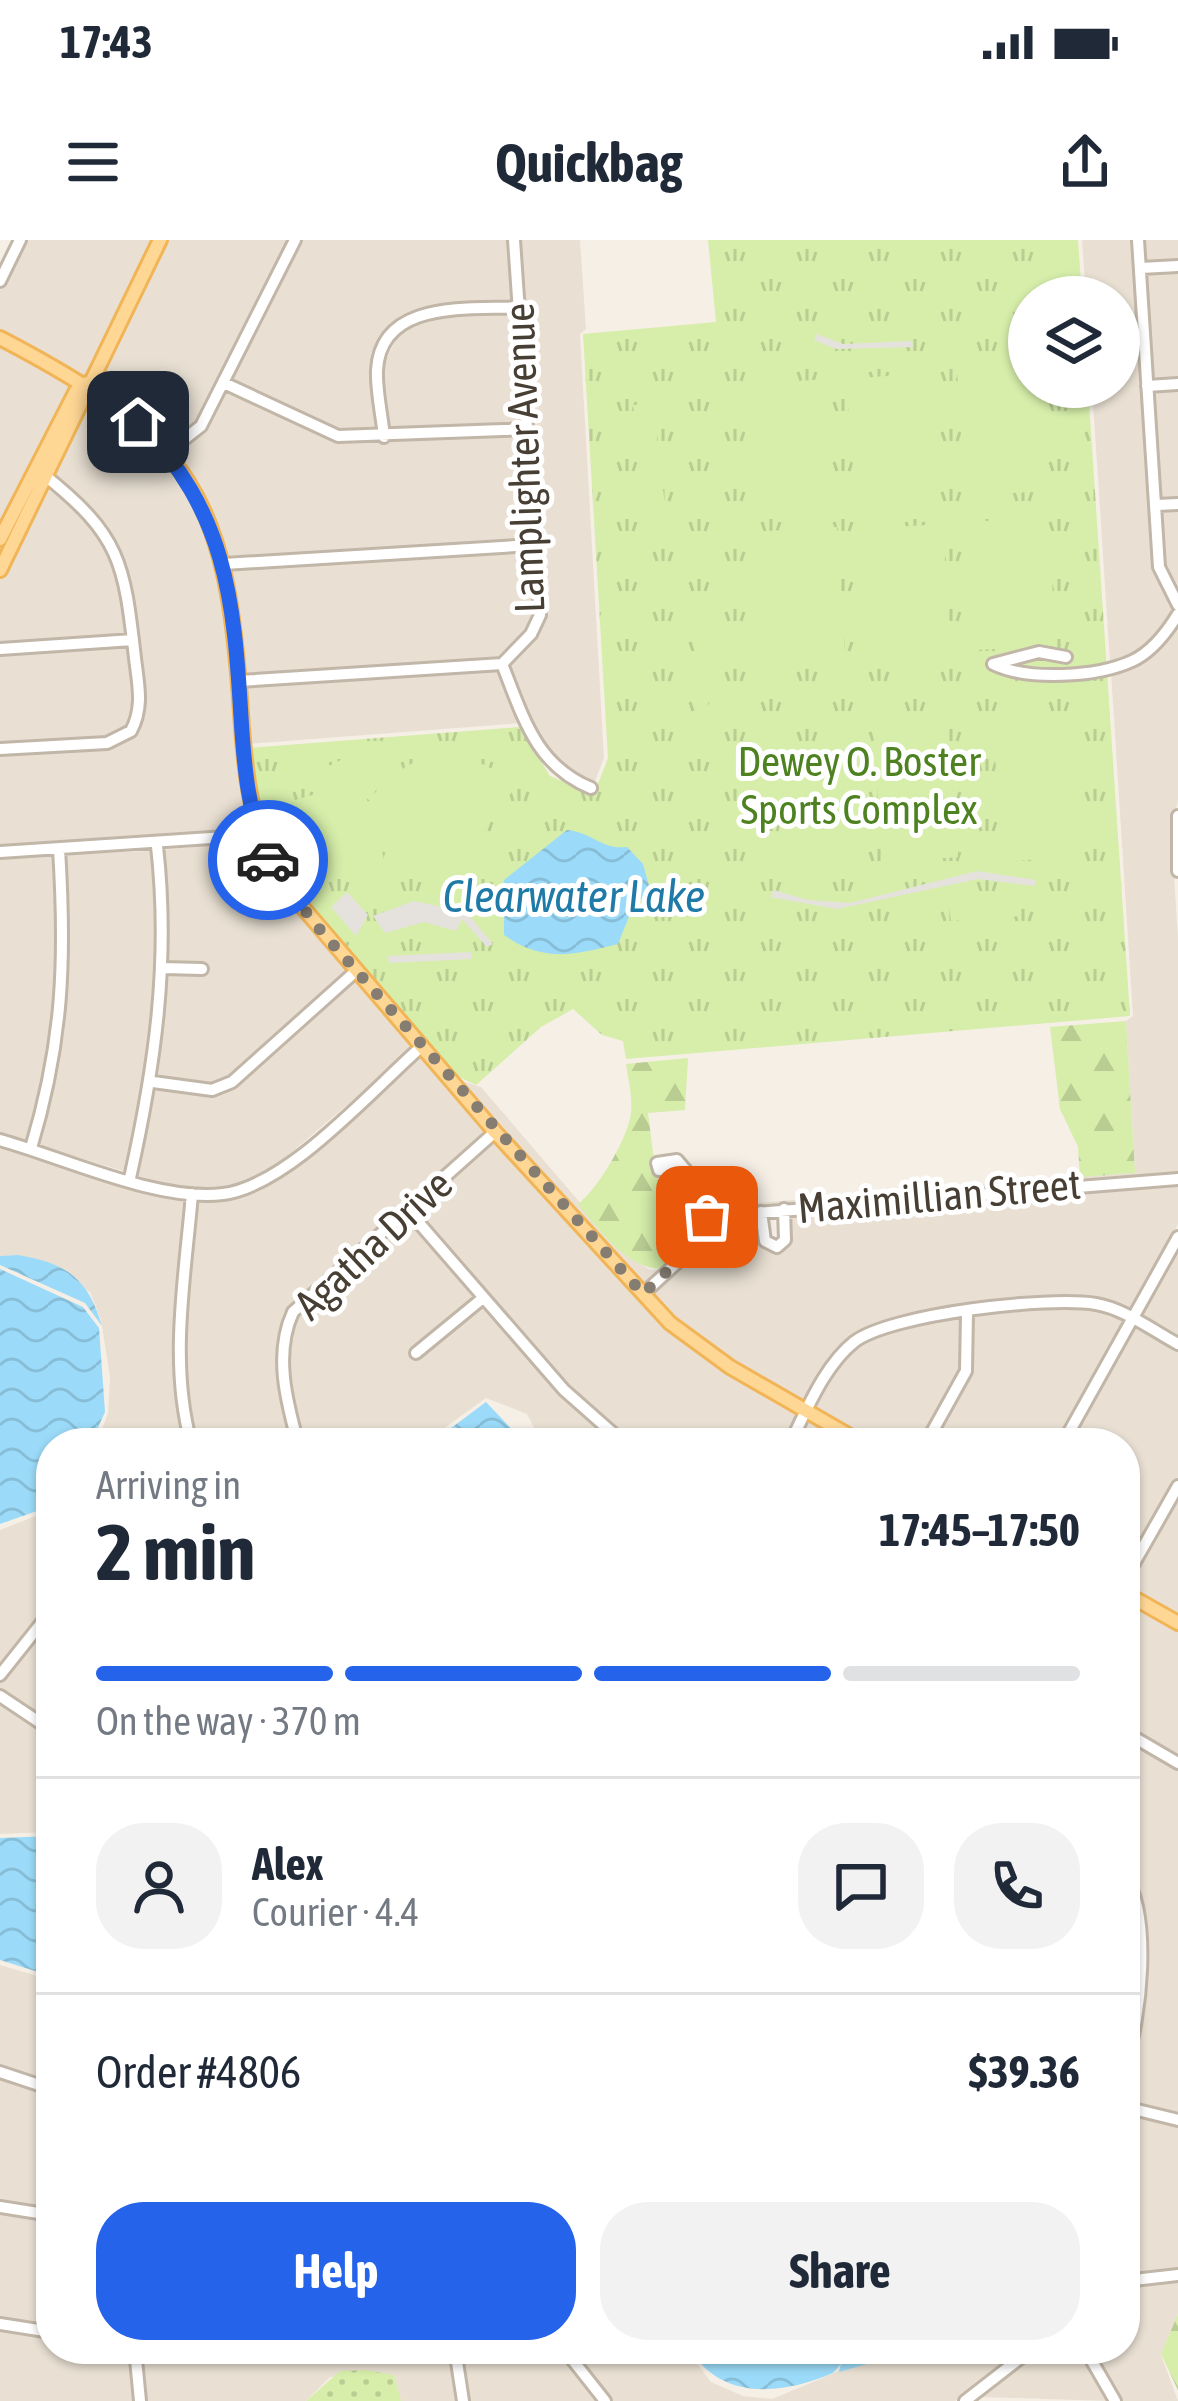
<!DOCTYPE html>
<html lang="en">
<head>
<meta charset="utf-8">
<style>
  body { margin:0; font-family:"Asap Condensed",sans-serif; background:#f2f2f3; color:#1f2937; height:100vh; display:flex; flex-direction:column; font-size:45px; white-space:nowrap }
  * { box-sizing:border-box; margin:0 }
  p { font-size:39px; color:#747a83 }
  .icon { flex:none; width:66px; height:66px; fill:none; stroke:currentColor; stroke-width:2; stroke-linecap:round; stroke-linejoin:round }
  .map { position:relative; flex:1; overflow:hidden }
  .drawer { position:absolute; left:36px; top:1188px; width:1104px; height:936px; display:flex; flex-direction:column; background:#fff; border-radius:48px; box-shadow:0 3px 9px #0004 }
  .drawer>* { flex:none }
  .tools { position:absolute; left:1008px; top:36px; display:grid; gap:24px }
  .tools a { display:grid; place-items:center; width:132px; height:132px; border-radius:50%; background:#fff; box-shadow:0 3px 9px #0004; font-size:60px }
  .pin { position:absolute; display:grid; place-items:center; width:102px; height:102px; color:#fff; margin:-51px; border-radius:24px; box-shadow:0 6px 18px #0006 }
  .courier { position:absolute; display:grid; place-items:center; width:120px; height:120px; margin:-60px; border:9px solid #2563eb; border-radius:50%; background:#fff; color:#222; box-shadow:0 3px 15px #0007 }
  .overview em { font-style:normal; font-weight:700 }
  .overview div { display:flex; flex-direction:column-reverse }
  .overview { display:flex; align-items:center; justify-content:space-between; height:204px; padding:0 60px }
  h1 { font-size:78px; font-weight:700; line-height:90px }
  .bar { display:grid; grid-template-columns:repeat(4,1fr); gap:18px 12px; align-content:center; height:144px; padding:0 60px }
  .bar i { height:15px; border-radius:9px; background:#e0e1e3 }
  .bar .on { background:#2563eb }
  .bar p { grid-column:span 4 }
  .line { display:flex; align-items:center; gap:30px; padding:0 60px; border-top:3px solid #e0e1e3 }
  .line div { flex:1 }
  .round { display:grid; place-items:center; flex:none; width:126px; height:126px; border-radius:48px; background:#f2f2f3 }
  .cta { display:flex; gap:24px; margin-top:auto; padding:24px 60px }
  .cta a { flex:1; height:138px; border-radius:48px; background:#2563eb; color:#fff; font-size:48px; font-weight:700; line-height:138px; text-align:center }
  .cta a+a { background:#f2f2f3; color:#1f2937 }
  .status { display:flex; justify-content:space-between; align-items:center; height:84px; padding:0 60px; background:#fff; direction:ltr }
  .status svg { height:33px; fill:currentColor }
  header { display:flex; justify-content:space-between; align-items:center; height:156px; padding:0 60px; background:#fff; font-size:54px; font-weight:700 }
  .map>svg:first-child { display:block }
</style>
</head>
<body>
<div class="status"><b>17:43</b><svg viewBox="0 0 49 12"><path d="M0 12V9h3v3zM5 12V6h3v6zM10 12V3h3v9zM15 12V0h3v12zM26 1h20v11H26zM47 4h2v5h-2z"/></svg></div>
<header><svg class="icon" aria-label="menu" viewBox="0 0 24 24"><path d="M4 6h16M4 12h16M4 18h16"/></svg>Quickbag<svg class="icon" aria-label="share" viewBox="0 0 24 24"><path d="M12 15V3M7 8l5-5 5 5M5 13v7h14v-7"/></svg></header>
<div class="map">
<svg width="1178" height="2161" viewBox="0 0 1178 2161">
  <defs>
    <pattern id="grass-dots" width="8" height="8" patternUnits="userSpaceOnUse" patternTransform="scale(3)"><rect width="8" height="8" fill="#d6eeaa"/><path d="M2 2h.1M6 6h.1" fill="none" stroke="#b9cd93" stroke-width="1.8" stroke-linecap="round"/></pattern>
    <pattern id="forest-firs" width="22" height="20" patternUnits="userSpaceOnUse" patternTransform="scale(3)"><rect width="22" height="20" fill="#d6eeaa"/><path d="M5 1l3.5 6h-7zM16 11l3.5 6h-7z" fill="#b9cd93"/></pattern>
    <pattern id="park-tufts" width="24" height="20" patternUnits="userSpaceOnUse" patternTransform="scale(3)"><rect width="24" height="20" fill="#d6eeaa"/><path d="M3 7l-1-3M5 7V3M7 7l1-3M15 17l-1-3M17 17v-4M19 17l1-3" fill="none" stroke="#b9cd93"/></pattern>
    <pattern id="water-waves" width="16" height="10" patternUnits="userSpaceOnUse" patternTransform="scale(3)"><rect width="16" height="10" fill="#9bdbf9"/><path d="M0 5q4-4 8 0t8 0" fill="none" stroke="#87bdd6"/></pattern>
  </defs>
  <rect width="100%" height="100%" fill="#f5efe6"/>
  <!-- residential -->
  <path fill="#e9e0d3" d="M25 0H155L85 137 0 92V51Z
    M165 0H291L198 182 168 206 93 142Z
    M300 0H510L514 62 423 68 403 77 383 98 379 192 338 191 230 141Z
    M519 0H580L586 89 580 94 604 518 594 544 565 531 541 507 507 425 534 398 543 378Z
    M1082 0H1134L1155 327 1175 369 1145 407 1110 422 1092 147H1119V57H1086Z
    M1143 0H1178V21L1145 23Z
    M1178 31V140L1151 141 1145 33Z
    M515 72 523 184 387 192 381 130 399 93 425 77Z
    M0 103 78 144 0 289Z
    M226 149 338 200 524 194 529 301 227 319 194 243 174 213 204 188Z
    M1178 149V259L1161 260 1152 151Z
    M90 152 136 186 187 248 201 276 227 358 252 591 0 607V514L107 508 125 502 142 480 131 338 110 293 52 236Z
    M48 244 103 299 123 341 128 395 0 404V340Z
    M1178 268V358L1163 326 1161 269Z
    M529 310 535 374 527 391 500 419 242 436 230 328Z
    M1178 383V561L1171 588 1178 698V934L707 972 692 980 684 1001 683 969 1135 932 1126 781 1133 776 1111 432Z
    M129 405 136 465 127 487 106 498 0 504V414Z
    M499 430 522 483 247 504 243 445Z
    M255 601 284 652 349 731 230 838 211 845 158 838 167 733H206L205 724H168L162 610Z
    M153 611 160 690 149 840 127 932 36 905 64 795 69 718 64 614Z
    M55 614 60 743 47 840 28 902 0 895V617Z
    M355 738 415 807 266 934 225 949 192 950 135 935 156 847 212 855Z
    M421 814 489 891 290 1068 279 1091 278 1114 294 1203H195L184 1139V1095L196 959 227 958 270 942Z
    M455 839 481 847 624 1014 650 1030 665 1029 643 1048Z
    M495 898 667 1087 800 1174 785 1203H632L567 1147 413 968Z
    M0 905 187 959 176 1094V1140L186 1203H97L108 1173 110 1137 101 1080 90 1052 18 1015 0 1016Z
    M1178 944V984L1132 1073 1100 1059 1073 1056 913 1073 873 1083 848 1101 805 1166 692 1097 650 1055 683 1023 698 987 708 982 758 977 763 1007 777 1012 789 1002 788 974Z
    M406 974 477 1057 410 1111 414 1119 483 1064 561 1154 617 1203H542L527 1174 486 1158 425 1202 303 1203 289 1140 287 1095 297 1074Z
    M1178 1010V1099L1140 1078Z
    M1074 1066 1127 1081 1057 1203H931L970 1133 971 1077Z
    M962 1078V1129L921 1203H871L813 1171 838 1125 877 1092Z
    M1135 1086 1178 1110V1237L1125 1330V1203H1068Z
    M808 1179 852 1203H795Z
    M1178 1255V1378L1125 1348Z
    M51 1270V1363L0 1427V1290Z
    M1125 1359 1178 1389V1517L1125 1486Z
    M51 1378V1483L0 1450V1442Z
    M0 1462 51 1494V1592L0 1594Z
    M1125 1497 1178 1528V1875L1125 1862V1835L1140 1784 1144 1670 1125 1629Z
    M1125 1644 1136 1672 1132 1782 1125 1811Z
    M0 1725 51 1740V1844L0 1827Z
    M0 1838 51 1854V1970L0 1962Z
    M1125 1873 1178 1884V2031L1125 2037Z
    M0 1972 51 1980V2087L0 2079Z
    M1178 2040V2074L1161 2115 1178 2161H1120L1090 2109H1125V2046Z
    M0 2089 51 2096V2109H131L135 2161H0Z
    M140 2109H451L459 2161H401L394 2135 330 2137 306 2161H144Z
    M459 2109H558L599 2161H468Z
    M569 2109H686L711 2142 743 2156 772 2159 866 2120 920 2109H1025L955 2161H611Z
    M1039 2109H1080L1110 2161 980 2157Z"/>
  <!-- grass -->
  <path fill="url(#grass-dots)" d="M367 2130 394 2135 401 2161H306L340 2131Z"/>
  <!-- forest -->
  <path fill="url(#forest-firs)" d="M1126 781 1135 933 1080 937 1078 907 1060 869 1050 787Z
    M688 818 685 870 648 873 656 936 683 969V999L665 1029C628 1031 599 990 578 964 598 949 628 898 631 873 633 858 628 839 626 824Z
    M1178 2074V2150L1161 2114Z"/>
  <!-- park -->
  <path fill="url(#park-tufts)" d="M708 0H1078L1082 57H1029V147H1088L1130 776 626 819 623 801 602 795 573 769 541 787 476 845 451 833 281 633 256 574 248 508 520 487 550 536 594 554 608 518 583 94 716 82Z"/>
  <!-- garden -->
  <path fill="#d6eeaa" d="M1029 126V147H1039L1046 251 965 256 957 130Z
    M930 133 939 262 856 268 846 139Z
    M826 139 835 268 751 274 742 145Z
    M653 163 668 291 647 293 633 165Z
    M1048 277 1056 406 976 410 968 282Z
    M943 284 950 411 870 416 863 289Z
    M837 287 845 413 759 418 751 292Z
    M695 369 710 372 708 477 695 474Z
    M1066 473 1077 616 1003 622 992 479Z
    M947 474 958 617 883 623 872 480Z
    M848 510 857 624 783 630 774 516Z
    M357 512 394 519 373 555C419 504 462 504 517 545L452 635 369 560 321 530Z
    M333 549 357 560 375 582 327 625 319 624 284 570 295 560Z
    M369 590C390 611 389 642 368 663L333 624Z
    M1020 661 1021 676 951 681 949 666Z"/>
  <!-- parking -->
  <path fill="#e5e2de" d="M817 94 843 104 912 101 913 107 836 109 814 100Z
    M977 631 1036 640 1034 646 978 639 837 669 770 657 774 650 808 660 850 663Z
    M347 652 368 675 356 696 331 667Z
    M414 661 466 672 493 704 487 707 462 679 456 691 424 682 385 693 373 676Z
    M471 712 472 719 389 723 388 716Z"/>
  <!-- water -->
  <path fill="url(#water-waves)" d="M567 590C591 592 602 610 627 607L643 624 650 649 632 669 618 704C575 715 543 723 504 695V640Z
    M18 1015C66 1023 88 1038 102 1086L85 1063 0 1025V1016Z
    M0 1029 83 1067 99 1088 105 1172 91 1203H51V1266L0 1284Z
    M486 1162 525 1203H431Z
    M51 1596V1736L0 1720V1598Z
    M690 2109H840V2125L833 2133C782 2155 721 2161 690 2109Z
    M844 2109H920L839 2132Z"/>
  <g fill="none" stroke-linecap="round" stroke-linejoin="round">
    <defs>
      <path id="minor" d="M1138 0 1159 327 1178 365
        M1141 28 1178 26
        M0 41 20 0
        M224 143 338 196 528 189
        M1147 146 1178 144
        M384 197C382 175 376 151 377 130 381 59 470 70 519 67
        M168 212 201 186 295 0
        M1157 265 1178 264
        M224 324 533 305
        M0 409 133 400
        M1066 417 1039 412 993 424C1028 441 1097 437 1132 421 1152 412 1167 392 1178 374
        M502 424 531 394 540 375 514 0
        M502 424C523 476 535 525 591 548
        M239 441 502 424
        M0 509 107 503 131 491C144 467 138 444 135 418 124 322 121 296 43 234
        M1178 576V631
        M0 612 257 595
        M163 728 202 729
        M153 842 212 850 232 842 356 731
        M0 900C64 918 158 962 223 954 288 946 372 850 421 807
        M31 908C63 802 66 720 59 609
        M685 929 659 930 657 923 677 920 688 933 690 988
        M130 938C155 826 170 721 157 606
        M406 968 564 1150 624 1203
        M761 972 765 1001 777 1007 785 1000 784 969
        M643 1054 680 1020 695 983 707 977 1178 939
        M416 1113 483 1058
        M191 1203C169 1122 185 1037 192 954
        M298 1203C286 1160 274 1113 293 1072L495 892
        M790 1203C807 1170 824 1126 854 1102 890 1074 1048 1056 1096 1064 1125 1069 1152 1090 1178 1104
        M926 1203 966 1131 967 1072
        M1063 1203 1178 997
        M1125 1339 1178 1246
        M0 1435 51 1371
        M0 1456 51 1490
        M1125 1492 1178 1523
        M1125 1636C1152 1677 1141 1779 1125 1825
        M0 1832 51 1849
        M1125 1867 1178 1880
        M0 1967 51 1975
        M1125 2041 1178 2035
        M0 2084 51 2092
        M135 2109 140 2161
        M455 2109 463 2161
        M564 2109 605 2161
        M1085 2109 1115 2161
        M965 2161 1032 2109"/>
      <path id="major" d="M0 98C194 199 227 256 241 473 245 537 251 594 287 649L495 892 670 1083 730 1127 862 1203
        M0 299 76 151 87 143
        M0 330 160 0
        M1125 1353 1178 1383"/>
    </defs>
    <!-- minor casing -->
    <use href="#minor" stroke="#c1b6a7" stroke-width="16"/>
    <!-- major casing -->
    <use href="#major" stroke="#f1b557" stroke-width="18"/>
    <!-- minor -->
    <use href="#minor" stroke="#fff" stroke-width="10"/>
    <!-- major -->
    <use href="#major" stroke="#ffd795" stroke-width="12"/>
  </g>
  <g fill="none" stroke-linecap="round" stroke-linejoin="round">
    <!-- done -->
    <path stroke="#857d72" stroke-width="12" stroke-dasharray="0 21.6" d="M268 620 315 684 643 1054 680 1019 695 983 707 977"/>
    <!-- route -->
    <path stroke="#2563eb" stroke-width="15" d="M138 182C226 271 234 358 241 477 244 526 248 574 268 620"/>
  </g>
  <g text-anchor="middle" stroke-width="10" stroke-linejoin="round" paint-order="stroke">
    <!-- street labels -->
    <g font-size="42" fill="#483f34" stroke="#fff">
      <text transform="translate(524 218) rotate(-92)" y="15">Lamplighter Avenue</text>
      <text transform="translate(939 956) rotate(-5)" y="15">Maximillian Street</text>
      <text transform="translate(373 1004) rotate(-43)" y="15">Agatha Drive</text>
    </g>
    <!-- park labels -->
    <g font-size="42" fill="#4e8120" stroke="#fff">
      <text x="859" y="536">Dewey O. Boster<tspan x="859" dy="48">Sports Complex</tspan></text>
    </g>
    <!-- water labels -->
    <g font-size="45" font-style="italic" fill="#1f7aa7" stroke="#fff">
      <text x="574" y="672">Clearwater Lake</text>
    </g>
  </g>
</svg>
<div class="tools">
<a><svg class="icon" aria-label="layers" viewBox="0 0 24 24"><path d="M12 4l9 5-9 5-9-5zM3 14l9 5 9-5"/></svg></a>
</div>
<div class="pin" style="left:707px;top:977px;background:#ea580c"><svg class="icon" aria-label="bag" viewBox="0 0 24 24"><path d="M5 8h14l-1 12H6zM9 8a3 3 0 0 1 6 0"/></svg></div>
<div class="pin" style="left:138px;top:182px;background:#1f2937"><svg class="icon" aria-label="home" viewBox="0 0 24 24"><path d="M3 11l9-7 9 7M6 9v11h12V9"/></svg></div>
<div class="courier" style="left:268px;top:620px"><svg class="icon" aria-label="car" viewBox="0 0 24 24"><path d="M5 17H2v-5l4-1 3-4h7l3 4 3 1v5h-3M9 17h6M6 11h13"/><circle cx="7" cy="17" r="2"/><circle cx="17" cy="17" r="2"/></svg></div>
<section class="drawer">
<div class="overview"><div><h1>2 min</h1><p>Arriving in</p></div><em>17:45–17:50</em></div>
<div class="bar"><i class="on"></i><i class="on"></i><i class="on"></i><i></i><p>On the way · 370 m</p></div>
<div class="line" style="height:216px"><a class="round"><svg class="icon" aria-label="person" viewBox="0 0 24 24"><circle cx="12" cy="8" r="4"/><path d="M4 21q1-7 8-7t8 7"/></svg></a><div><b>Alex</b><p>Courier · 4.4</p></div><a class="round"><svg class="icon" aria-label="chat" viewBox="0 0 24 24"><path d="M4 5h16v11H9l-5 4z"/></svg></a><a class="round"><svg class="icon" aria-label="phone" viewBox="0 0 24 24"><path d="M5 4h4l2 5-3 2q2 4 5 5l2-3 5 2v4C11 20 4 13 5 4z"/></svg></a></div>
<div class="line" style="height:156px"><div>Order #4806</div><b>$39.36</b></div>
<div class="cta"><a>Help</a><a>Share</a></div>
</section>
</div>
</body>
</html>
